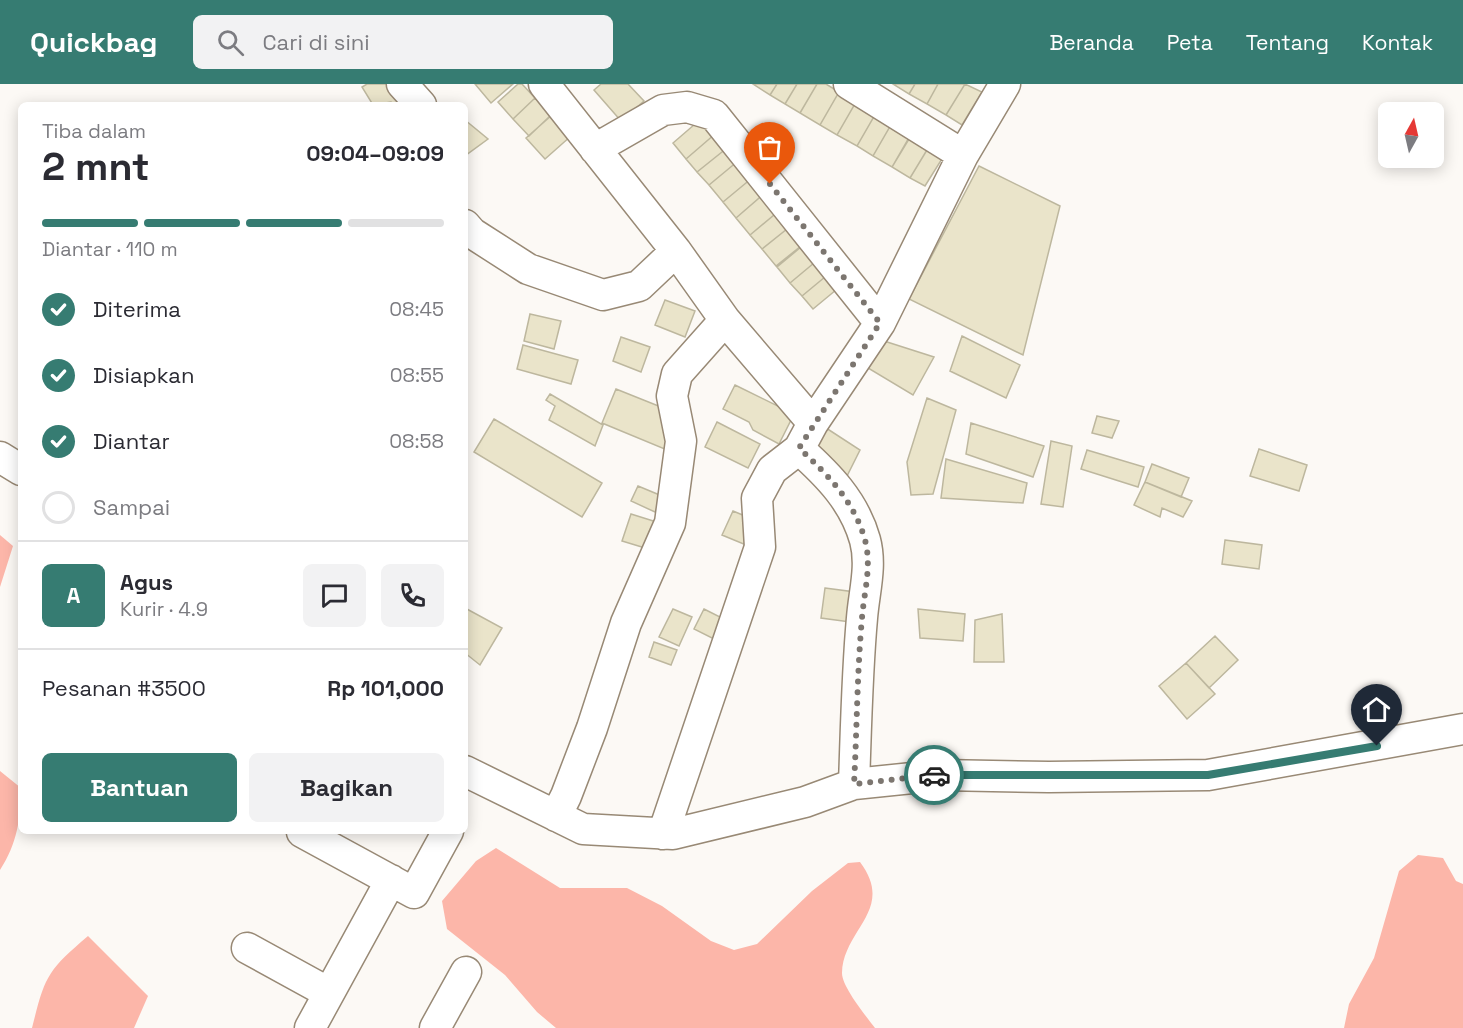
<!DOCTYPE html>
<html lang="id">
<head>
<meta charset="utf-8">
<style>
  body { margin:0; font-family:"Space Grotesk",sans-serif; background:#f2f2f3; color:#2b2b33; height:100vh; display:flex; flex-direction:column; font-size:22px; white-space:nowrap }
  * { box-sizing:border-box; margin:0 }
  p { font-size:20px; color:#7c7c81 }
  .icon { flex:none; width:33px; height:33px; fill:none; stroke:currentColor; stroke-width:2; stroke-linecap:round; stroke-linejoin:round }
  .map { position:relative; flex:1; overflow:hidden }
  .details { position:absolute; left:18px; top:18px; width:450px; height:732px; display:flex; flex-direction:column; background:#fff; border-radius:9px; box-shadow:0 3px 15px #0003 }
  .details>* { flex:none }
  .needle { width:39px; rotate:8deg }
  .buttons { position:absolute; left:1378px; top:18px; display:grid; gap:12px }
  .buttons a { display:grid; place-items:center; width:66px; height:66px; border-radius:9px; background:#fff; box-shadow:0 3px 15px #0003; font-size:30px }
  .pin { position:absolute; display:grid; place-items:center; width:51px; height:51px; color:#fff; margin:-62px -26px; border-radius:50% 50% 50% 0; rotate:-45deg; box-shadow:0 0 6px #0007 }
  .pin .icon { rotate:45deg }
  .courier { position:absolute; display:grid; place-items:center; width:60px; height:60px; margin:-30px; border:4px solid #367c72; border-radius:50%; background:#fff; color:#222; box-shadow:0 2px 8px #0007 }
  .overview em { font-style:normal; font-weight:800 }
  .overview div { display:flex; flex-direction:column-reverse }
  .overview { display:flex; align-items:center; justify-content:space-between; height:102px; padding:0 24px }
  h1 { font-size:39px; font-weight:800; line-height:45px }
  .bar { display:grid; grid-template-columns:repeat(4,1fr); gap:9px 6px; align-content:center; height:72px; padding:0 24px }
  .bar i { height:8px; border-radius:4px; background:#e1e1e2 }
  .bar .active { background:#367c72 }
  .bar p { grid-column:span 4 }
  .line { display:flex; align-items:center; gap:15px; padding:0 24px; border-top:2px solid #e1e1e2 }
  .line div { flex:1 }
  .round { display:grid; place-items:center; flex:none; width:63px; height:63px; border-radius:9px; background:#f2f2f3 }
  ol { padding:0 24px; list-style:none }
  li { display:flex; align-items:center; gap:18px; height:66px }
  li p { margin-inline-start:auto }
  li .icon { padding:6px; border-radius:50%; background:#367c72; color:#fff; stroke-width:4 }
  li:last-child { color:#7c7c81 }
  li i { width:33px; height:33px; border:3px solid #e1e1e2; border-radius:50% }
  .primary-button { display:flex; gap:12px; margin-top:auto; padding:12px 24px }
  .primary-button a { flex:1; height:69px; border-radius:9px; background:#367c72; color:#fff; font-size:24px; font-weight:800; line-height:69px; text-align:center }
  .primary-button a+a { background:#f2f2f3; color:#2b2b33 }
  header { display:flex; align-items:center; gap:36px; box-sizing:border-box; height:84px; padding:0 30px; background:#367c72; color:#fff }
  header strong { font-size:28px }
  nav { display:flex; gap:33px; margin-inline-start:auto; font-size:21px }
  .search { width:420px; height:54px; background:#f2f2f3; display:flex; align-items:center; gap:15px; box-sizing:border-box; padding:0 21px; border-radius:9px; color:#7c7c81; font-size:22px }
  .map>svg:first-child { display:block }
</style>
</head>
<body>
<header>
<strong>Quickbag</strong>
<div class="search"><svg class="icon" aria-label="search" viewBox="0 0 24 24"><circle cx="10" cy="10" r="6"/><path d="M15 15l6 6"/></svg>Cari di sini</div>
<nav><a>Beranda</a><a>Peta</a><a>Tentang</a><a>Kontak</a></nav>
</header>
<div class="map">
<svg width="1463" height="944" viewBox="0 0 1463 944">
  <rect width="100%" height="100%" fill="#fcf9f5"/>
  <!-- green -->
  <path fill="#fcb6a9" d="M0 451 13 462 0 503Z
    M0 687 21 704C21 734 17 760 0 786Z
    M496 764 560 804H627L662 822 711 857 734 866 757 860 812 807 848 779 860 778C896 826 843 845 842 889 842 903 866 932 875 944H556L537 928 505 891 447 845 442 817 476 777Z
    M1418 771 1443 774 1456 797 1463 800V944H1344L1349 920 1374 874 1399 787Z
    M88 852 148 912 134 944H32C45 892 47 887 88 852Z"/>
  <!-- building -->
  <path fill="#eae4ca" stroke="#bdb79e" stroke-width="1.5" d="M367 0H397L412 21H393L391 18 373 21 362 3Z
    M475 0H513L491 19Z
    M518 0H522L535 14 513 35 498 18Z
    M601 0H628L644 17 621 37 594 6Z
    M753 0H777L770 11Z
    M777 0H797L785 20 770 11Z
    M797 0H817L800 29 785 20Z
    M817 0H826L839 8 820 41 800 29Z
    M893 0H915L909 10Z
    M915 0H938L927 20 909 10Z
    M938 0H965L946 31 927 20Z
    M965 0 982 8 962 41 946 31Z
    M839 8 856 18 837 51 820 41Z
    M535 14 551 31 529 52 513 35Z
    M856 18 876 29 857 62 837 51Z
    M876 29 892 39 873 72 857 62Z
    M552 31 571 52 545 75 526 54Z
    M702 34 715 50 686 75 673 59Z
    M465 36 488 55 466 71 465 69Z
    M892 39 911 50 892 83 873 72Z
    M715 50 727 64 697 88 686 75Z
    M912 50 930 61 910 94 892 83Z
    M930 61 945 70 925 102 910 94Z
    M727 64 738 77 709 101 697 88Z
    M738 77 752 94 723 118 709 101Z
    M979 82 1060 122 1023 271 909 215Z
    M752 94 765 109 736 134 723 118Z
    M765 109 780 126 750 151 736 134Z
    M780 126 792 141 762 165 750 151Z
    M792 141 806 158 776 182 762 165Z
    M807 158 820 174 790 199 777 183Z
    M820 174 831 188 802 212 790 199Z
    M831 188 842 201 813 225 802 212Z
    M665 216 695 227 685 253 655 241Z
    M530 230 561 237 554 265 524 257Z
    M962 252 1020 281 1006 314 950 287Z
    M621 253 650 263 641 288 613 277Z
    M884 257 934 273 913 311 868 284Z
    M523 261 578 276 571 300 517 285Z
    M735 301 794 330 779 360 753 346 749 338 723 325Z
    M616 305 671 327 667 366 602 339Z
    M550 310 603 341 595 362 549 336 555 322 546 316Z
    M927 314 956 326 933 410 911 411 907 378Z
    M1097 332 1119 337 1112 354 1092 349Z
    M494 335 602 399 582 433 474 368Z
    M717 338 760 360 748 384 705 363Z
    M971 339 1044 362 1033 393 966 370Z
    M823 342 860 366 846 394 811 363Z
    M1051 357 1072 362 1063 423 1041 420Z
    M1259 365 1307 381 1299 407 1250 392Z
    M1087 366 1144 383 1138 403 1081 385Z
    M946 375 1027 399 1023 419 941 414Z
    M1152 380 1189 394 1181 413 1145 398Z
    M1145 398 1192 417 1183 433 1162 424 1160 433 1134 421Z
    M638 402 662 412 655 428 631 417Z
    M733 427 750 434 746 461 722 451Z
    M631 430 663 440 655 467 622 457Z
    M1225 456 1262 461 1259 485 1222 480Z
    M825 504 855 508 850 538 821 534Z
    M465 524 502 544 480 581 465 569Z
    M673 525 692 533 679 562 659 553Z
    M704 525 728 537 718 557 694 545Z
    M918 525 965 530 963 557 920 554Z
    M1002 530 1004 578H974L975 536Z
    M1215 552 1238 576 1209 604 1186 579Z
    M654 558 677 566 671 581 649 573Z
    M1186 579 1215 610 1187 635 1159 602Z"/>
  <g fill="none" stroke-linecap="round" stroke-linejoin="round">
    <defs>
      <path id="minor" d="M402 0 421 21
        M544 0 676 167 725 236 813 339 880 239 963 71 1005 0
        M849 0 963 71
        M595 65 663 26 687 23 714 31 880 239
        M465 141 472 149 528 185 603 211 639 202 676 167
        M799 365C828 391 854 417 865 456 872 482 864 508 862 534 857 589 856 645 854 700
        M0 373 21 386
        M465 687 583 745 673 750 805 718 854 700 941 691 1049 693 1208 691 1463 645
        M556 732 566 712 592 644 626 539 670 439 681 357 672 312 677 290 725 236
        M302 748 414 809 448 747
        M663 750 760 463 757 414 772 386 799 365 813 339
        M247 864 329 909
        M310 944 391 796
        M435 944 466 888"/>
    </defs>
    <!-- minor casing -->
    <use href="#minor" stroke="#988975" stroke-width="33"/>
    <!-- minor -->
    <use href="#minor" stroke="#fff" stroke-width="30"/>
  </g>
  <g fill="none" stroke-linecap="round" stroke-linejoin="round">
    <!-- done -->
    <path stroke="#7c7670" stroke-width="6" stroke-dasharray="0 10.8" d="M770 100 880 239 799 364C828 391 854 417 865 456 872 482 864 508 862 534 857 589 857 645 854 700L934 691"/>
    <!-- route -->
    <path stroke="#367c72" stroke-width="8" d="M934 691H1208L1377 662"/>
  </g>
</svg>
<div class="buttons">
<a><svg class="needle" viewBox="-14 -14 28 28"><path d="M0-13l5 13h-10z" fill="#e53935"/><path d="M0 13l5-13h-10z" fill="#7c7c81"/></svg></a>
</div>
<div class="pin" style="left:770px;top:100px;background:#ea580c"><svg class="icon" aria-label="bag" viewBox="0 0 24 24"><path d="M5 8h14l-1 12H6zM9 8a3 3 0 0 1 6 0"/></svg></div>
<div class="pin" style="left:1377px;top:662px;background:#1f2937"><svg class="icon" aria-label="home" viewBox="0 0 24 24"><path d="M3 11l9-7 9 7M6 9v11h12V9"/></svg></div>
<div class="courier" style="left:934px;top:691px"><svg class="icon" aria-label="car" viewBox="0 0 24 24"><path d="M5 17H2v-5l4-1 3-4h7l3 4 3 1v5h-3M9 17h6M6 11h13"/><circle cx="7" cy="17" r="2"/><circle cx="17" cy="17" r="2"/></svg></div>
<section class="details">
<div class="overview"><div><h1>2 mnt</h1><p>Tiba dalam</p></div><em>09:04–09:09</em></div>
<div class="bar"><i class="active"></i><i class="active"></i><i class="active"></i><i></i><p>Diantar · 110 m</p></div>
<ol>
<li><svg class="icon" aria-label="check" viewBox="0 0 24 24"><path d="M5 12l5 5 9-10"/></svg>Diterima<p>08:45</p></li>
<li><svg class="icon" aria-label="check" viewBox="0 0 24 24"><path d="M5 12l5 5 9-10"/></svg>Disiapkan<p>08:55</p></li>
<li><svg class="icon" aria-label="check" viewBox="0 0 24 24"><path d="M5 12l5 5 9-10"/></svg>Diantar<p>08:58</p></li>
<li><i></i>Sampai</li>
</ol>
<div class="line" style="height:108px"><b class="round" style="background:#367c72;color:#fff">A</b><div><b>Agus</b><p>Kurir · 4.9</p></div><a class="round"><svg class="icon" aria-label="chat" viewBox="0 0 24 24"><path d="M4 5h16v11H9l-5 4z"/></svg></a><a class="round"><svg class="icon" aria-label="phone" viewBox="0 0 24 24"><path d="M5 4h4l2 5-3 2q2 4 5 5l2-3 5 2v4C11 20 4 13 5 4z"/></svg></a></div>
<div class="line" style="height:78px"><div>Pesanan #3500</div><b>Rp 101,000</b></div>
<div class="primary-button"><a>Bantuan</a><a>Bagikan</a></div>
</section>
</div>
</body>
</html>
